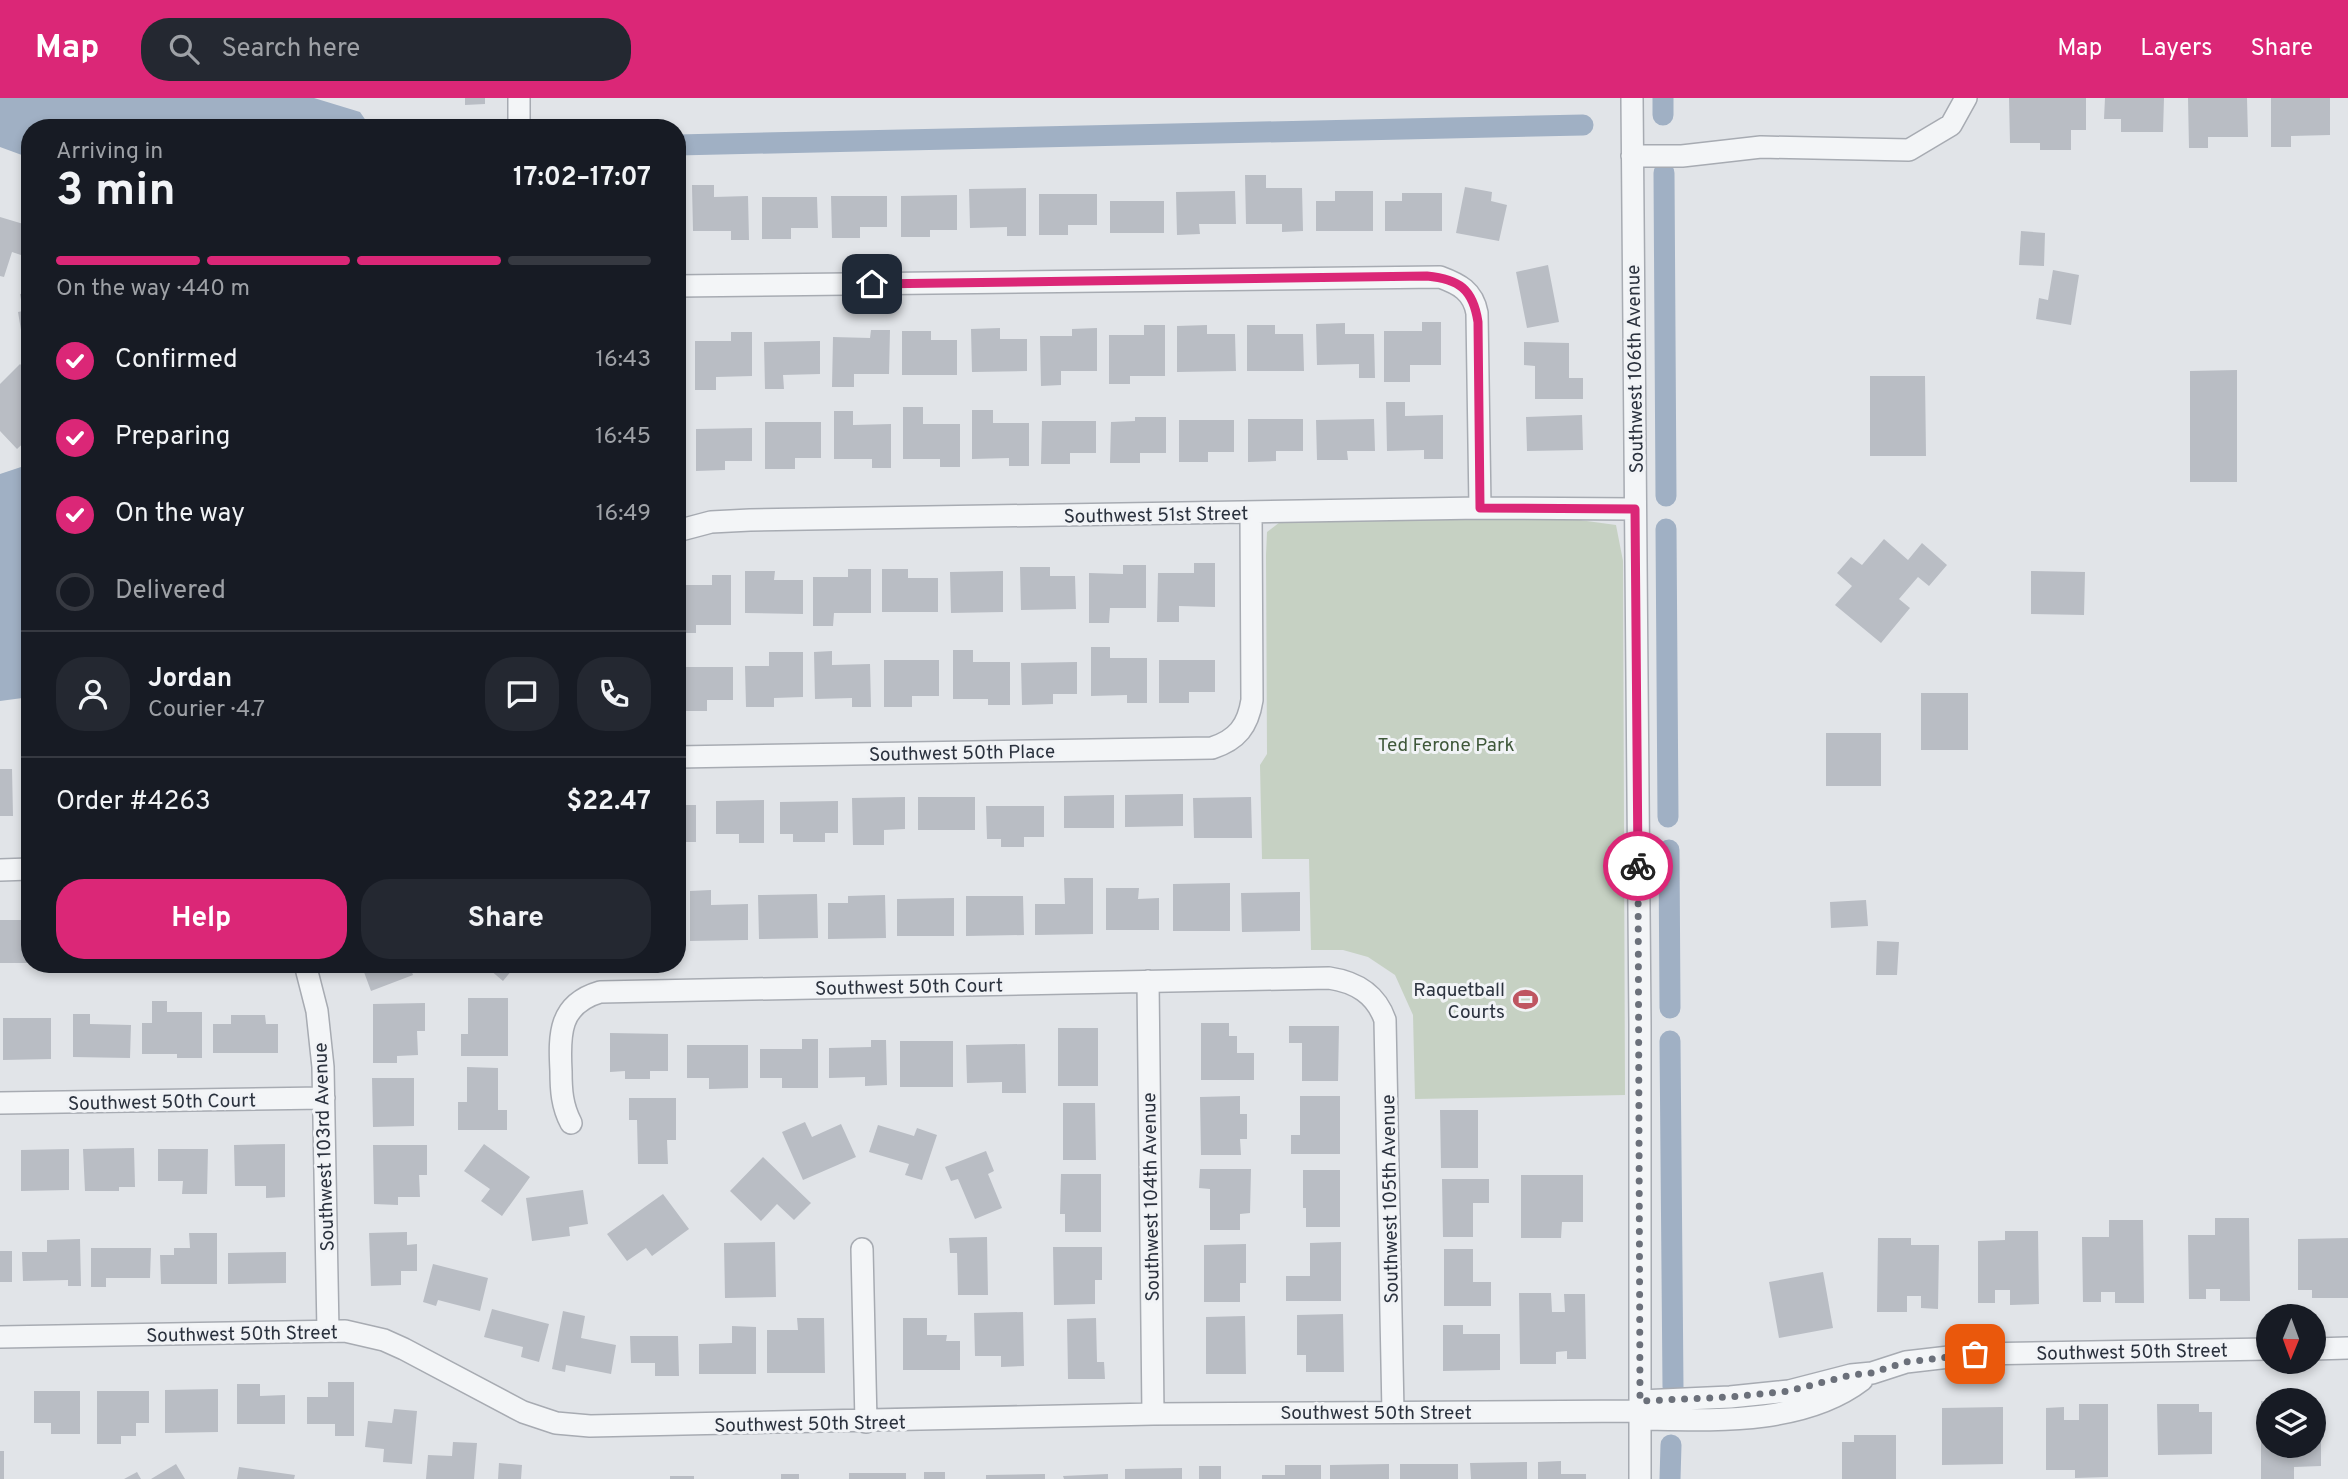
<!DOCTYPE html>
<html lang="en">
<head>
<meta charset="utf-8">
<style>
  body { margin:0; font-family:Overpass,sans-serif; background:#242831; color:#f1f3f6; height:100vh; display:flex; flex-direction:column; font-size:26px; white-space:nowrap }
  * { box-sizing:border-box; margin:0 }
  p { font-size:23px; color:#9ea1a6 }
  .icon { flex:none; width:38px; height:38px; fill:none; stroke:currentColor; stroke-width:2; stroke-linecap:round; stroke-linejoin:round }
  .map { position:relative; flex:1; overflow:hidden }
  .drawer { position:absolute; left:21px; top:21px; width:665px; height:854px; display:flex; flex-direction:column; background:#171b24; border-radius:28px; box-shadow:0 4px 10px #0003 }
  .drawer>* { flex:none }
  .needle { width:46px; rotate:181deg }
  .controls { position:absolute; left:2256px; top:1206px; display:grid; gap:14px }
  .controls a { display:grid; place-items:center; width:70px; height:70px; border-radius:50%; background:#171b24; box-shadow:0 4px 10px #0003; font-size:35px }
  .pin { position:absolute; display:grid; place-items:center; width:60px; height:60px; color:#fff; margin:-30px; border-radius:14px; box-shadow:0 4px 10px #0006 }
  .courier { position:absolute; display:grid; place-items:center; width:70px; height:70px; margin:-35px; border:5px solid #db2777; border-radius:50%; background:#fff; color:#222; box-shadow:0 2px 9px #0007 }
  .headline em { font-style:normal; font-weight:700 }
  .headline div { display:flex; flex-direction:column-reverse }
  .headline { display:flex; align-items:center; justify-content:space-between; height:119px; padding:0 35px }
  h1 { font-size:46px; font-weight:700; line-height:52px }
  .bar { display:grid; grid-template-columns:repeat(4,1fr); gap:10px 7px; align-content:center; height:84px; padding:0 35px }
  .bar i { height:9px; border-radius:5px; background:#363941 }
  .bar .on { background:#db2777 }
  .bar p { grid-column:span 4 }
  .line { display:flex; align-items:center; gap:18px; padding:0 35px; border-top:2px solid #363941 }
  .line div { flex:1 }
  .round { display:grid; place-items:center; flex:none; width:74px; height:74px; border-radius:28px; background:#242831 }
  ol { padding:0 35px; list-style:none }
  li { display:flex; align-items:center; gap:21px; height:77px }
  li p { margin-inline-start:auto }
  li .icon { padding:7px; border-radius:50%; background:#db2777; color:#fff; stroke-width:4 }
  li:last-child { color:#9ea1a6 }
  li i { width:38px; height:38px; border:4px solid #363941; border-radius:50% }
  .cta { display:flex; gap:14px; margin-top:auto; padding:14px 35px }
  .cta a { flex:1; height:80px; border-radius:28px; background:#db2777; color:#fff; font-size:28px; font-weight:700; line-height:80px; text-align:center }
  .cta a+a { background:#242831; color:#f1f3f6 }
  header { display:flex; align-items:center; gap:42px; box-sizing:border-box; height:98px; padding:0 35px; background:#db2777; color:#fff }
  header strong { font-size:33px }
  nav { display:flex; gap:38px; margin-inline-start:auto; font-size:24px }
  .search { width:490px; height:63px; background:#242831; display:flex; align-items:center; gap:18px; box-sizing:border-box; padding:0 24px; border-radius:28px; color:#9ea1a6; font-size:26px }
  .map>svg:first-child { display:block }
</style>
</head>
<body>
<header>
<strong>Map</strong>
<div class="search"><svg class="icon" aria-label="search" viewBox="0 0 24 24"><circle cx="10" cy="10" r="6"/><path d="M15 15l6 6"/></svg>Search here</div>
<nav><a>Map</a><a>Layers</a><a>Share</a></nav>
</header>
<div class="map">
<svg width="2348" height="1381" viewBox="0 0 2348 1381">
  <rect width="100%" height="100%" fill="#e1e4e8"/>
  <!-- green -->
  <path fill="#c6d1c3" d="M1284 421H1572L1616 427 1623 463 1625 997 1415 1001 1413 917 1395 877 1368 859 1343 852H1311L1309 761H1262L1260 667 1267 656 1266 457 1267 434Z"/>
  <!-- water -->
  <path fill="#a0b0c4" d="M0 0H314L360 14 371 30H30V60L0 49Z
    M30 366V599L0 603V376Z"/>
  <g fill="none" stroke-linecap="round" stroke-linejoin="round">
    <!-- canal -->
    <path stroke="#a0b0c4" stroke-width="21" d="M1663 0V17
      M677 47 1583 27
      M1664 75 1666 398
      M1666 431 1668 719
      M1669 752 1670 910
      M1670 943 1673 1289
      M1670 1381 1671 1347"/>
  </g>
  <!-- building -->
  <path fill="#b9bdc4" d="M465 0H485V6L465 7Z
    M2009 0H2086V32H2071V52H2040V45H2010Z
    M2105 0H2164L2163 34H2121V21H2104Z
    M2188 0H2247L2248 39H2208V50H2189Z
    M2271 0H2330V37L2291 38V49H2271Z
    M1245 77H1266V90H1302L1303 133 1282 134V126H1246Z
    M692 87H714V99L748 98 749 142H731V133H693Z
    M1465 89 1492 94 1491 103 1507 107 1499 143 1456 135Z
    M1026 90V138H1007V129L970 130 969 91Z
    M1235 93 1236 126H1199L1200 136 1177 137 1176 94Z
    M1335 93H1373V133H1316V103H1335Z
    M1402 95H1442V133H1385V103H1402Z
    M1039 96H1097V127H1068V137H1039Z
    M957 97V132H930V139H901V98Z
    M831 98H887V129H860V140H832Z
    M762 99H817L818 130H791V141H762Z
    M677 100H681V143H677Z
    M1110 103H1164V135H1110Z
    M0 119 30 128V149L27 159 12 154 4 179 0 178Z
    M2021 133 2045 135 2044 168 2019 167Z
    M1548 167 1559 224 1527 230 1516 174Z
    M2053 172 2079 177 2071 227 2036 221 2039 200 2048 202Z
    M30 195V237L22 238 18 214 23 213 20 196Z
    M1422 224H1441V267H1410V284H1384V233H1422Z
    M1345 225V236H1374L1375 280H1359V266L1317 267 1316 226Z
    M1144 227H1165V278H1130V286H1109V237H1144Z
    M1207 227V236H1235L1236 273 1177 274V228Z
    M1247 227H1275V236H1303L1304 273H1247Z
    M1000 230V241H1027V273L972 274 971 231Z
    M1097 230V273H1061V287L1041 288 1040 238H1072V231Z
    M871 232H890L889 276H854V289H832L833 239 870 240Z
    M902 233H931V242H957V277H902Z
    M731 234H752V278L716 279V292H695V243H731Z
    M820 243V276L783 277 784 291H765L764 244Z
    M1524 244 1569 245V280H1583V301H1535V268L1524 267Z
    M677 246H682V278H677Z
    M20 266 30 276V321L24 326 30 332V339L17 351 0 333V286Z
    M2237 272V384H2190V273Z
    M1870 278H1925L1926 358H1870Z
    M1386 304H1405V318L1443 317V361H1424V352L1387 353Z
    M903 309H923V326H960V369H940V361H903Z
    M972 312H993V325H1029V368H1009V360L972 361Z
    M834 313H853V327L891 326V370H872V361H834Z
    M1582 317 1583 352 1527 353 1526 319Z
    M1135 319H1166V355H1140V365H1110L1111 324 1135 323Z
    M1248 321H1303V353H1276V363L1248 364Z
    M1374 321 1375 353H1347L1348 362H1317L1316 322Z
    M1179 322H1234V354H1208V364H1179Z
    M1042 323H1096V355H1070V366H1041Z
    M765 324H821V360H795V371H765Z
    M752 330V363H725V372L696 373V331Z
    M1884 441 1908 462 1922 445 1947 467 1929 488 1918 479 1899 501 1910 510 1881 545 1835 507 1852 488 1837 475 1851 459 1862 467Z
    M1194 465H1215V509L1179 508V524H1157L1158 475H1194Z
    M1123 467H1146V510H1110L1109 525H1089V475L1123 476Z
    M1020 469H1050V478H1075L1076 511 1021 512Z
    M848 471H871V515H834L833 528H813V479H848Z
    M882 471H908V480H938V514H882Z
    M745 473H775L774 482H803V516L745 515Z
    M1003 473V514L951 515 950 474Z
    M2031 473 2085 474 2084 517 2031 516Z
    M712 477H731V527H696V535H677V487H712Z
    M1091 549H1110V560H1147V605H1127V597L1091 598Z
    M953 552H973V564H1010V607H988V601H953Z
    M832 553V567L870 566 871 609H852V600L815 601 814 554Z
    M769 554H803V599L774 600V609H746L745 568H769Z
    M884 562H939V598H912V609H884Z
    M1159 562H1215V594H1189V605H1159Z
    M1077 564V596H1053V606L1022 607 1021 565Z
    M677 569H733V602H707V613H677Z
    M1921 595H1968V652H1921Z
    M1826 635H1881V688H1826Z
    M0 671H12L13 718H0Z
    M1183 696V728L1125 729V697Z
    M1114 697V730H1064V698Z
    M905 699V731L884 732V747H853L852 700Z
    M918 699H975V732H918Z
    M1251 699 1252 740H1194L1193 700Z
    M764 702V745H739V736H716V703Z
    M838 703V735H825V744H793V736H780V704Z
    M677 707H696V744H677Z
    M986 708H1044V739H1024V749H1001V741H987Z
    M1064 780H1093V836L1035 837V806H1065Z
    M1230 785V833H1173V786Z
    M1106 790H1139L1138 801 1159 800V832H1106Z
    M711 792V807L748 806V842L690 843V793Z
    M1300 794V833L1242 834 1241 795Z
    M817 796 818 840 759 841 758 797Z
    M885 797 886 840 828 841V805H848V798Z
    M966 798H1023L1024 837 966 838Z
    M954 800V838H897V801Z
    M1866 802 1868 828 1831 830 1830 804Z
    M0 822H30V865H0Z
    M1877 843 1899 844 1897 877H1876Z
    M361 866H409L413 877 371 893Z
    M483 866H517L503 883Z
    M468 900H508V958H461V936H468Z
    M152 903H167V914H202V960H177V956H142V925H152Z
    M425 905V933H417L418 957 397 958V965H373V906Z
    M73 916H90V926L131 927 130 960 73 959Z
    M231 917H265L266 926H278V955H213V926H231Z
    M3 920H51V961L3 962Z
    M1201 925H1229V938H1237V955H1254V982H1201Z
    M1289 928H1339L1338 983H1302V945H1289Z
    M1058 930H1098V988H1058Z
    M610 935 668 936V973H650V981H625V973L610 974Z
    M802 941H818V990H782V980H760V951H802Z
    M871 942H886L887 987 865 988V979L829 980V950L871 949Z
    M900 943H953V989H900Z
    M1025 946 1026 995H1002V984L967 985 966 947Z
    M687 947H748V990L709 991V980H687Z
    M467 969 498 970V1012H507V1032H458V1004H467Z
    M372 980H414V1028L373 1029Z
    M1240 998V1016H1247V1041H1240L1241 1057H1201L1200 999Z
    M1300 998H1340V1056H1291V1037H1300Z
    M629 1000H676V1042H667L668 1066H638L637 1022H629Z
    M1063 1005H1095L1096 1062H1063Z
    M1440 1012H1478V1070H1441Z
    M805 1024 812 1039 841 1026 856 1059 803 1082 782 1034Z
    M878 1027 914 1038 917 1030 937 1037 922 1082 905 1077 909 1066 869 1054Z
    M285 1046V1099L266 1100V1088H235L234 1047Z
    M484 1046 530 1079 502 1118 481 1103 490 1091 464 1073Z
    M373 1047H427V1077H419L420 1099H398V1107L374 1106Z
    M134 1050 135 1089H119V1093H85L83 1051Z
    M69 1051V1092L21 1093V1052Z
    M158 1051H208L207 1096H182L183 1083H158Z
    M986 1053 994 1073 988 1076 1002 1110 975 1121 958 1081 951 1083 945 1069Z
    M763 1059 811 1105 794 1122 777 1106 761 1123 730 1093Z
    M1200 1071H1251L1250 1115 1240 1116V1132H1210V1091L1199 1090Z
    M1303 1072H1340V1129H1306V1110H1303Z
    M1061 1076H1101V1134H1065V1116H1060Z
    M1521 1077H1583V1124H1562L1561 1140H1521Z
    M1442 1081H1489V1105H1473V1139H1443Z
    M583 1092 588 1126 569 1129 570 1138 532 1143 526 1100Z
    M663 1096 689 1131 652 1158 646 1150 627 1163 607 1136Z
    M2215 1120H2249L2250 1203H2220V1191H2206V1201H2189L2188 1137H2215Z
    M2109 1122H2143L2144 1205H2115V1194H2101V1204H2083L2082 1139H2109Z
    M2005 1133H2038L2039 1206 2010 1207V1192H1995V1205H1978V1143L2005 1142Z
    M407 1134V1147L417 1146V1173H401V1187L371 1188 369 1135Z
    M189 1135H217V1186H161L160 1157H174V1150H190Z
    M987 1139 988 1197H958L957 1155H950L949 1140Z
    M1878 1140H1911V1147H1939L1938 1211 1921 1210V1198H1907V1214H1877Z
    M2348 1140V1200H2312V1192H2298V1141Z
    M80 1141 81 1188H68V1182L23 1183 22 1154H47V1142Z
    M775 1144 776 1199 725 1200 724 1145Z
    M1341 1144V1203H1286V1178H1310V1145Z
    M1246 1146V1185H1240V1204H1204V1147Z
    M1053 1149H1102V1182H1095V1206L1054 1207Z
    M91 1150H151L150 1180H106V1189H91Z
    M1444 1151H1473V1184H1491V1208H1444Z
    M0 1153H12V1184H0Z
    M286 1154V1185L228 1186V1155Z
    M433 1166 488 1180 480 1213 438 1202 436 1208 423 1204Z
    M1823 1174 1833 1230 1779 1240 1769 1184Z
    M1519 1195H1551L1552 1214H1565L1564 1196H1585L1586 1261H1567V1253L1556 1254V1266H1520Z
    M492 1211 549 1226 539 1264 521 1259 523 1249 484 1239Z
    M563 1213 585 1218 581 1240 616 1247 611 1276 566 1267 565 1274 552 1271Z
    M1023 1214 1024 1268 1001 1269V1258H975L974 1215Z
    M1343 1216 1344 1274H1306V1257H1297V1217Z
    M1245 1218 1246 1276H1206V1219Z
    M797 1220H824L825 1275H767V1232H798Z
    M903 1220H927V1237H947L946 1243H960V1272H903Z
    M1096 1220 1097 1264H1104L1105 1281H1068L1067 1221Z
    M1443 1227H1463V1236H1500V1272L1443 1273Z
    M732 1228 756 1229V1276H699V1246L732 1245Z
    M630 1238H678L679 1278H655V1265H631Z
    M328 1284H354V1338H335V1326H307V1299H328Z
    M237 1286H260V1298L285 1297V1326H237Z
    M218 1291V1334L165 1335V1292Z
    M34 1293H80V1336H51V1325H34Z
    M97 1293H149V1325H136V1338H121V1346H97Z
    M2261 1303H2268V1348H2314V1309H2321V1368L2294 1369V1381H2261Z
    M2079 1306H2108V1379L2075 1380V1372H2046V1310L2064 1309V1322H2079Z
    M2157 1306H2199V1314H2212V1356L2158 1357Z
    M2003 1309V1366L1942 1367V1310Z
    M394 1311 417 1313 412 1366 383 1364 384 1351 365 1349 368 1323 392 1325Z
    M1854 1337H1896V1381H1842V1344H1854Z
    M453 1344 477 1345 474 1381H426L428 1357 452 1358Z
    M0 1353H4V1381H0Z
    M1561 1363V1376H1586V1381H1538V1364Z
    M1527 1364V1381H1471L1470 1365Z
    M499 1365 522 1367 521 1381H498Z
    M176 1366 185 1381H151Z
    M1389 1366V1381H1330V1367Z
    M1400 1366H1458V1381H1400Z
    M1285 1367H1321V1381H1262V1377H1285Z
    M1199 1368H1221V1381H1199Z
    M239 1369 295 1377 294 1381H237Z
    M1182 1370V1381H1125V1371Z
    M137 1374 141 1381H124Z
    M924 1374H945V1381H924Z
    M849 1375H906V1381H849Z
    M781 1376H799V1381H781Z
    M1045 1376V1381H986V1377Z
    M1108 1376V1381H1064L1063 1378Z
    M670 1378H694V1381H670Z"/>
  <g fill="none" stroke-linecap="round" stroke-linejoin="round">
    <defs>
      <path id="street" d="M519 0V30
        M1632 0 1640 927V1381
        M1632 58H1682L1761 49 1909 52 1951 27 1966 0
        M677 188 1440 179C1459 186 1473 193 1477 215L1480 410
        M677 433 711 424 750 422 1480 410 1635 411
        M677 659 1212 650C1237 642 1248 628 1252 602L1251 414
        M0 772 30 771
        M305 866 317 913 323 969 328 1233
        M1148 883 1153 1316
        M0 1005 324 1000
        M571 1025C562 1008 561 992 561 973 559 936 559 906 600 894L1329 880C1356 884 1376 896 1385 922L1393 1314
        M862 1151 866 1324
        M0 1239 345 1233 384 1242 404 1251 523 1314 556 1325 590 1328 1153 1316 1640 1313
        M2314 1251 2348 1250
        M1640 1303 1730 1299 1789 1293 1851 1277 1872 1275 1906 1264 1975 1256 2268 1251
        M1640 1321C1710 1322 1802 1328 1862 1282"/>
    </defs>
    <!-- street casing -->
    <use href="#street" stroke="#a7abb2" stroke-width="24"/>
    <!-- street -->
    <use href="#street" stroke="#f3f5f7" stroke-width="21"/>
  </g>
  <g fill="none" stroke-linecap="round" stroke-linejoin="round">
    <!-- done -->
    <path stroke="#6b707a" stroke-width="7" stroke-dasharray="0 12.6" d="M1638 768 1640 1303 1730 1299 1789 1293 1851 1277 1871 1275 1906 1264 1975 1256"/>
    <!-- route -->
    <path stroke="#db2777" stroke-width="9" d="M872 186 1427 178C1459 181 1473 191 1478 224L1480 410 1635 411 1638 768"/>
  </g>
  <!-- icons -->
  <defs>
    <symbol id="stadium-bare" viewBox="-9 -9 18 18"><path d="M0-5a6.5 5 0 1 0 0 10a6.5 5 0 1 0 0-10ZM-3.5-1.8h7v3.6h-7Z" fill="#bf5561" stroke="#f1f3f6" stroke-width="2.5" paint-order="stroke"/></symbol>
  </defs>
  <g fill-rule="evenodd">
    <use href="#stadium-bare" x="1508" y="884" width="35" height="35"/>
  </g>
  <g text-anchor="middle" stroke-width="6" stroke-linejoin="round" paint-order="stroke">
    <!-- street labels -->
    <g font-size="19" fill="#2b323e" stroke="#f1f3f6">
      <text transform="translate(1634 271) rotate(-91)" y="7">Southwest 106th Avenue</text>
      <text transform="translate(1156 416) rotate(-1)" y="7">Southwest 51st Street</text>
      <text transform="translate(962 654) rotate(-1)" y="7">Southwest 50th Place</text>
      <text transform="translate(909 888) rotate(-1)" y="7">Southwest 50th Court</text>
      <text transform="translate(162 1003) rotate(-1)" y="7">Southwest 50th Court</text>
      <text transform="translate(323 1049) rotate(-92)" y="7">Southwest 103rd Avenue</text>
      <text transform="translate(1150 1099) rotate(-91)" y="7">Southwest 104th Avenue</text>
      <text transform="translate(1389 1101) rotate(-91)" y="7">Southwest 105th Avenue</text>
      <text transform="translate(242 1235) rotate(-1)" y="7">Southwest 50th Street</text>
      <text transform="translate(2132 1253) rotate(-1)" y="7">Southwest 50th Street</text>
      <text x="1376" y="1321">Southwest 50th Street</text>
      <text transform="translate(810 1325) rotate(-1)" y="7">Southwest 50th Street</text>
    </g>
    <!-- park labels -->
    <g font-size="19" fill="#3f583a" stroke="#f1f3f6">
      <text x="1446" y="653">Ted Ferone Park</text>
    </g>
    <!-- poi labels -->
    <g font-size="19" fill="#2b323e" stroke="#f1f3f6" text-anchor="end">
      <text x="1505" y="898">Raquetball<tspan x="1505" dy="22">Courts</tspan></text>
    </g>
  </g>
</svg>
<div class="controls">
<a><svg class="needle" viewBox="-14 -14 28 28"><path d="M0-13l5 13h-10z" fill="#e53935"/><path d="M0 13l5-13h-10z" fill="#9ea1a6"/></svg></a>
<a><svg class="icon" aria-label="layers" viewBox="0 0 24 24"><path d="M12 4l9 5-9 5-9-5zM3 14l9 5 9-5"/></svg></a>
</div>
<div class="pin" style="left:1975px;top:1256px;background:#ea580c"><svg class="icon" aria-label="bag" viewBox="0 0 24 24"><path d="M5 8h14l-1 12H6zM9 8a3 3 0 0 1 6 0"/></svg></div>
<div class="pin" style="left:872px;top:186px;background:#1f2937"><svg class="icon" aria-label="home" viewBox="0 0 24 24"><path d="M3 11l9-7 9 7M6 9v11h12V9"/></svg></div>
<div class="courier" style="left:1638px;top:768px"><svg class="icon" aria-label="bike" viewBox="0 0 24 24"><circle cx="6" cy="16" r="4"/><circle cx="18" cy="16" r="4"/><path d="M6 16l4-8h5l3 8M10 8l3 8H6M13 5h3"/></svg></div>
<section class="drawer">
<div class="headline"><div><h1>3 min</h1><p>Arriving in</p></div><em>17:02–17:07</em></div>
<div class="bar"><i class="on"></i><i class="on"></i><i class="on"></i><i></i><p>On the way · 440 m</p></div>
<ol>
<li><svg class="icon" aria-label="check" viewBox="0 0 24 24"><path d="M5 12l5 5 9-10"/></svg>Confirmed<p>16:43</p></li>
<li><svg class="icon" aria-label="check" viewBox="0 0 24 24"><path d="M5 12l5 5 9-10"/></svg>Preparing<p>16:45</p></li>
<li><svg class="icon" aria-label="check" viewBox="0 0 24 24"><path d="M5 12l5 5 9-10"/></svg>On the way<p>16:49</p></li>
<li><i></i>Delivered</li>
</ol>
<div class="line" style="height:126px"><a class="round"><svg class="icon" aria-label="person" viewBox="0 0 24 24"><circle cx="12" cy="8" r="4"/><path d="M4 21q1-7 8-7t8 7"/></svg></a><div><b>Jordan</b><p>Courier · 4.7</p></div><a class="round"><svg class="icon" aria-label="chat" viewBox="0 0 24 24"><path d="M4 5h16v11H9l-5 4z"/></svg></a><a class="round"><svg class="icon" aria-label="phone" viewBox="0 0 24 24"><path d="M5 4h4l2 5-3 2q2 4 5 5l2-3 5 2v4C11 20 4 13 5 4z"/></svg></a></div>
<div class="line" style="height:91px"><div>Order #4263</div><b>$22.47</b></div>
<div class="cta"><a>Help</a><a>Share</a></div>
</section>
</div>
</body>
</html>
